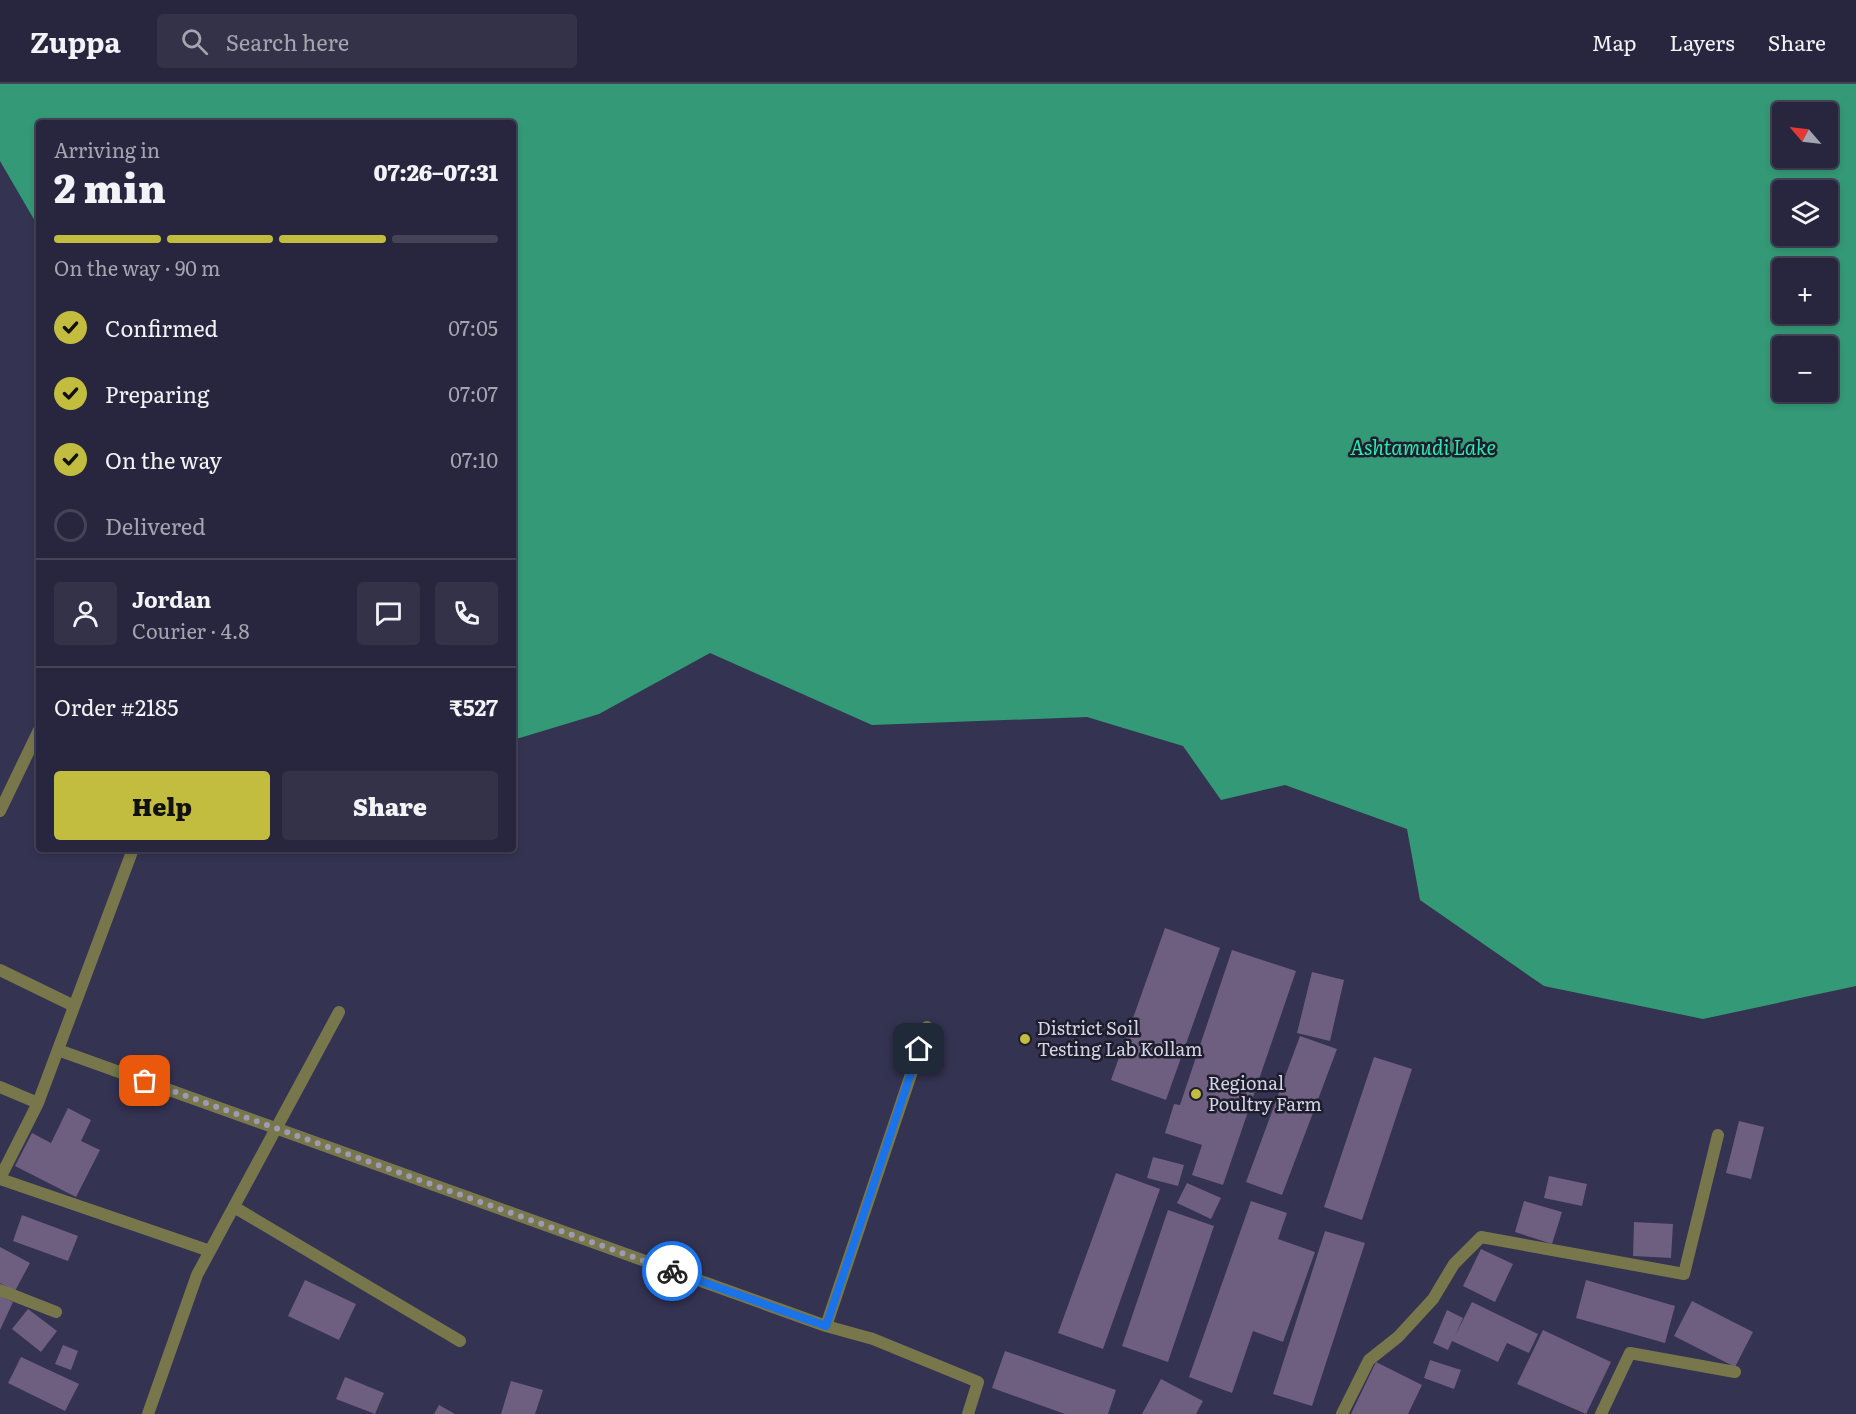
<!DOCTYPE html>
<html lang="en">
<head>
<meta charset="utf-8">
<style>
  body { margin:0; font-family:Literata,serif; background:#343249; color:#f1f3f6; height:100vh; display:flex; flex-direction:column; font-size:22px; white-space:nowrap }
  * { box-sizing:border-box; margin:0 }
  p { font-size:20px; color:#a5a5b0 }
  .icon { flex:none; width:33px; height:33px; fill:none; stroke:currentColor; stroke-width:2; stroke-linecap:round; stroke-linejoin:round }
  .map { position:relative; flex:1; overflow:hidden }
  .sheet { position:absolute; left:36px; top:36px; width:480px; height:732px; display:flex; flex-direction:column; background:#28263e; border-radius:6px; box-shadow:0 3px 9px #0003,0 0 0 2px #444358 }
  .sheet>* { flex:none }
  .needle { width:39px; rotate:298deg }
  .buttons { position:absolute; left:1772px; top:18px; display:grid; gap:12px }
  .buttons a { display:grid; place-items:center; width:66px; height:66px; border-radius:6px; background:#28263e; box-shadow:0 3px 9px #0003,0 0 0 2px #444358; font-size:30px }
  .pin { position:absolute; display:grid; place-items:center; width:51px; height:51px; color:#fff; margin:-26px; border-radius:12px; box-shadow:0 3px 9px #0006 }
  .courier { position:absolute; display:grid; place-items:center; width:60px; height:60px; margin:-30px; border:4px solid #1a73e8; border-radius:50%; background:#fff; color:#222; box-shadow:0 2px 8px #0007 }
  .headline em { font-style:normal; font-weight:800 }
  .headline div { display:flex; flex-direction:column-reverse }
  .headline { display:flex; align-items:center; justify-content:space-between; height:102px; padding:0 18px }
  h1 { font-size:39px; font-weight:800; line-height:45px }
  .bar { display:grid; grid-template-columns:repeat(4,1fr); gap:9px 6px; align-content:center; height:72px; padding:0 18px }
  .bar i { height:8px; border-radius:4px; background:#444358 }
  .bar .selected { background:#c3bd3f }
  .bar p { grid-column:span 4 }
  .line { display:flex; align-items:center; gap:15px; padding:0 18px; border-top:2px solid #444358 }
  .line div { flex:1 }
  .round { display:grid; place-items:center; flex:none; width:63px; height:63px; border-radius:6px; background:#343249 }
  ol { padding:0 18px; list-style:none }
  li { display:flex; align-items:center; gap:18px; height:66px }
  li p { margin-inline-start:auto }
  li .icon { padding:6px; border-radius:50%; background:#c3bd3f; color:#111; stroke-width:4 }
  li:last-child { color:#a5a5b0 }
  li i { width:33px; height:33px; border:3px solid #444358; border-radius:50% }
  .button { display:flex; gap:12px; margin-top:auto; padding:12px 18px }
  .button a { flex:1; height:69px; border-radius:6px; background:#c3bd3f; color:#111; font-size:24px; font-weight:800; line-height:69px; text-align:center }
  .button a+a { background:#343249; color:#f1f3f6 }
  header { display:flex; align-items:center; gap:36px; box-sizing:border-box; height:84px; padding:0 30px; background:#28263e; border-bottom:2px solid #444358 }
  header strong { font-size:28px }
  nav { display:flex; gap:33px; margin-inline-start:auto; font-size:21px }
  .search { width:420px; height:54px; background:#343249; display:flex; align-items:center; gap:15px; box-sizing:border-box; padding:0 21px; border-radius:6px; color:#a5a5b0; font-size:22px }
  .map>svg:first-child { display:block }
</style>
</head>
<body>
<header>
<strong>Zuppa</strong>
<div class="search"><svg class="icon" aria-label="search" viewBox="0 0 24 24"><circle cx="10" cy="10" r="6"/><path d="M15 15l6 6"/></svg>Search here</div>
<nav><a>Map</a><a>Layers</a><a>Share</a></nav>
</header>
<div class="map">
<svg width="1856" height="1330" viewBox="0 0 1856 1330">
  <rect width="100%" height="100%" fill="#353352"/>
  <!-- water -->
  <path fill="#349976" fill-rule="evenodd" d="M0 0H1856V902L1703 935 1544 902 1420 816 1407 745 1285 701 1221 716 1183 662 1087 633 872 641 710 569 599 630 513 656V39H39V144L0 77ZM1782 28H1827V74H1782ZM1782 106H1827V152H1782ZM1782 184H1827V230H1782ZM1782 262H1827V308H1782Z"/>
  <!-- building -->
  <path fill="#6e5e7f" d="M1165 844 1220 864 1166 1016 1111 996Z
    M1232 866 1296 887 1223 1101 1192 1091 1202 1061 1165 1049 1174 1020 1180 1021Z
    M1312 888 1344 896 1330 957 1297 949Z
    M1300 952 1337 965 1282 1111 1246 1098Z
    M1374 973 1412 985 1362 1136 1324 1123Z
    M68 1024 91 1036 81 1057 100 1066 76 1113 15 1082 32 1049 51 1059Z
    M1739 1037 1764 1043 1751 1095 1726 1089Z
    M1153 1073 1184 1081 1178 1102 1147 1094Z
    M1116 1089 1160 1105 1103 1265 1058 1249Z
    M1549 1092 1587 1100 1582 1122 1544 1114Z
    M1187 1099 1221 1114 1211 1135 1177 1119Z
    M1251 1117 1287 1129 1278 1155 1315 1168 1283 1258 1253 1247 1232 1309 1189 1293Z
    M1524 1117 1562 1128 1552 1160 1515 1148Z
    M1168 1126 1214 1142 1168 1278 1122 1262Z
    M22 1131 78 1152 68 1177 13 1157Z
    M1634 1138 1673 1140 1671 1174 1633 1172Z
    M1325 1147 1365 1159 1312 1322 1273 1310Z
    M0 1163 30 1179 15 1207 0 1199Z
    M1481 1165 1513 1180 1495 1218 1463 1202Z
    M305 1196 356 1220 339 1256 288 1232Z
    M1586 1196 1675 1222 1665 1259 1576 1234Z
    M0 1212 13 1218 0 1246Z
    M1692 1217 1753 1248 1735 1283 1674 1252Z
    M1472 1218 1538 1250 1529 1269 1507 1259 1498 1278 1452 1257 1448 1266 1433 1259 1447 1226 1463 1234 1455 1252Z
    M28 1225 57 1247 41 1268 12 1245Z
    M1543 1246 1611 1278 1586 1330 1517 1300Z
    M63 1261 78 1267 71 1286 55 1280Z
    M1005 1267 1116 1306 1108 1330H1065L992 1304Z
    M21 1273 79 1300 65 1327 8 1299Z
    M1430 1276 1461 1286 1454 1305 1424 1294Z
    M1376 1278 1422 1301 1408 1330H1351Z
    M345 1293 384 1309 375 1330 336 1315Z
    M1161 1295 1203 1317 1196 1330H1142Z
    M511 1297 543 1306 535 1330H501Z
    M439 1321 455 1330H434Z"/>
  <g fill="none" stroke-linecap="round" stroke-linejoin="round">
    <!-- street -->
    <path stroke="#78774c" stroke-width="12" d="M0 727 39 646
      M0 886 74 922
      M58 966 826 1242 873 1255 978 1298 968 1330
      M0 1003 38 1019
      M0 1094 38 1019 133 765
      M0 1095 210 1167
      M234 1123 460 1257
      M0 1206 56 1228
      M826 1242 927 943
      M148 1330 197 1191 339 928
      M1342 1330 1369 1276 1398 1253 1433 1215 1454 1180 1481 1153 1684 1190 1718 1051
      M1601 1330 1630 1269 1735 1288"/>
  </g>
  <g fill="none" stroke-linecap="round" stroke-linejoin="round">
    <!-- done -->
    <path stroke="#9c9bb3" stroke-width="6" stroke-dasharray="0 10.8" d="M145 997 672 1187"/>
    <!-- route -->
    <path stroke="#1a73e8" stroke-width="8" d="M672 1187 826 1242 919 965"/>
  </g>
  <!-- markers -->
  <g fill="#c3bd3f" stroke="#1e1d2b" stroke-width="2">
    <circle cx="1025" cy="955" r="6"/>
    <circle cx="1196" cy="1010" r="6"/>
  </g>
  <g text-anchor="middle" stroke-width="5" stroke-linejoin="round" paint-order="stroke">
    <!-- poi labels -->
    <g font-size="18" fill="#d3d3e7" stroke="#1e1d2b" text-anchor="start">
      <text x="1037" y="951">District Soil<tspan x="1037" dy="21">Testing Lab Kollam</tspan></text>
      <text x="1208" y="1006">Regional<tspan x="1208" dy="21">Poultry Farm</tspan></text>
    </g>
    <!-- water labels -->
    <g font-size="20" font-style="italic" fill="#2be9b1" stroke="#1e1d2b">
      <text x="1423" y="371">Ashtamudi Lake</text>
    </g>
  </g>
</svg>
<div class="buttons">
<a><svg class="needle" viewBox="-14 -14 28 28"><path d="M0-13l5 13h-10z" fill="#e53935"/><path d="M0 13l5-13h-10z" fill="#a5a5b0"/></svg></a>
<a><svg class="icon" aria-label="layers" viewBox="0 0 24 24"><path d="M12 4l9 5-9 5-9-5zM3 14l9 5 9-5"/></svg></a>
<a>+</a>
<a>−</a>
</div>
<div class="pin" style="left:145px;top:997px;background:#ea580c"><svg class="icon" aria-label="bag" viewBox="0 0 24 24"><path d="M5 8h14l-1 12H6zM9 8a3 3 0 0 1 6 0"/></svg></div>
<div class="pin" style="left:919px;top:965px;background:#1f2937"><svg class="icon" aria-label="home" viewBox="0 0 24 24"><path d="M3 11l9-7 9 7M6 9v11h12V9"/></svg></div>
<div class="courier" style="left:672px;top:1187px"><svg class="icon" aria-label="bike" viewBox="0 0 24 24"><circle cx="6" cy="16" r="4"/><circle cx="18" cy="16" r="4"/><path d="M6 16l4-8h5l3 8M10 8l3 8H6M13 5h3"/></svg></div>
<section class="sheet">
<div class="headline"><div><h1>2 min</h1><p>Arriving in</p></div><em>07:26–07:31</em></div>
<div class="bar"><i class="selected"></i><i class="selected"></i><i class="selected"></i><i></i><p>On the way · 90 m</p></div>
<ol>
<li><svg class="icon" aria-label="check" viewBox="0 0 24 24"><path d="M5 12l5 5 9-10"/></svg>Confirmed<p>07:05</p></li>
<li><svg class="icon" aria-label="check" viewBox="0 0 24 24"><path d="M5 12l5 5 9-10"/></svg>Preparing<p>07:07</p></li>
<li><svg class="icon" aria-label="check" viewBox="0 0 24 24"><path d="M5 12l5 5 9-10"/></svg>On the way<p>07:10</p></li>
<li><i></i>Delivered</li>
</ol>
<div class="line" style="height:108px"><a class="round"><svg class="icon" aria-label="person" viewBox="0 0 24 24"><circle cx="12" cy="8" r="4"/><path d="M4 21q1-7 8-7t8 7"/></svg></a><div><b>Jordan</b><p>Courier · 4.8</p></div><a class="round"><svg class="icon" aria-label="chat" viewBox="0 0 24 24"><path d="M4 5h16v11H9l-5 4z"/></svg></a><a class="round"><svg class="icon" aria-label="phone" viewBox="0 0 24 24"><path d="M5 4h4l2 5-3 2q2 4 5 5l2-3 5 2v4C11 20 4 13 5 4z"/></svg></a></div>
<div class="line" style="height:78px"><div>Order #2185</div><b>₹527</b></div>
<div class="button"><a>Help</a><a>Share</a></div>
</section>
</div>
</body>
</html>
